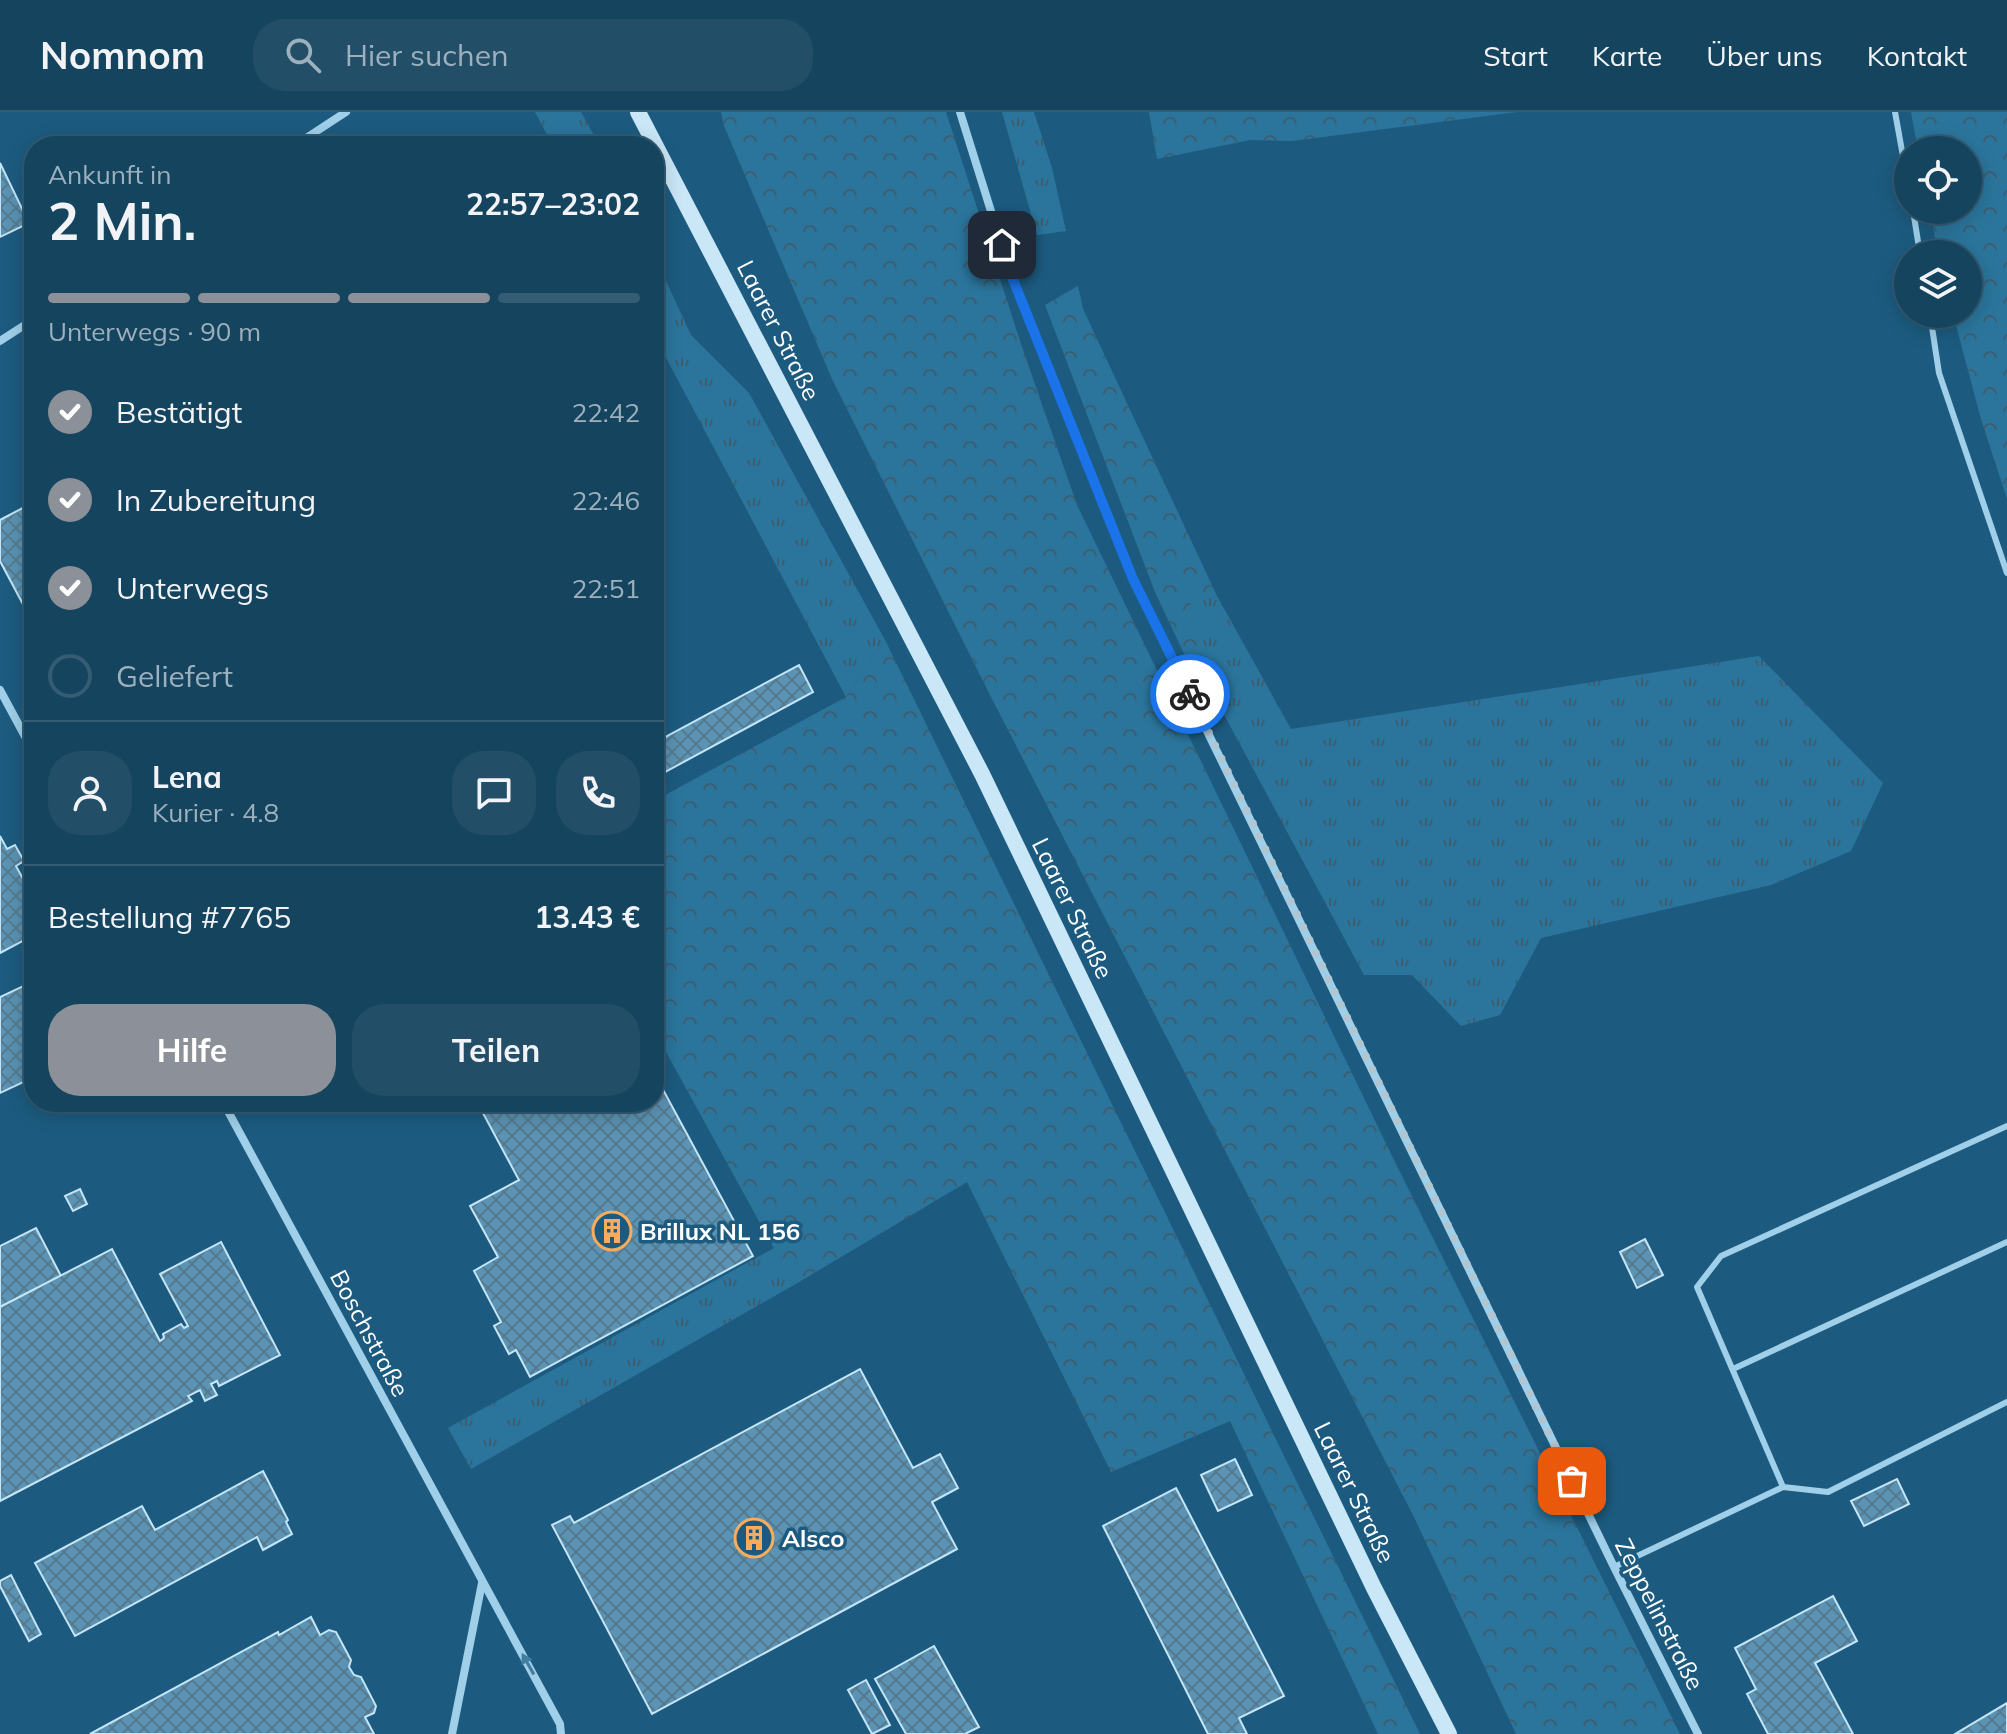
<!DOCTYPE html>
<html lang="de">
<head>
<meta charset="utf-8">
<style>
  body { margin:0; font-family:Mulish,sans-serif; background:#224e68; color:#f1f3f6; height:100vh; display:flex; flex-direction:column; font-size:30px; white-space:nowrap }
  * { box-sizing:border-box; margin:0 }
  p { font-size:26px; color:#9db0bd }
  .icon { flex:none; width:44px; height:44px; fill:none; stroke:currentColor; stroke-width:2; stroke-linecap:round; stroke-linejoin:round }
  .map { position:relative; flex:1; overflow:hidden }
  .drawer { position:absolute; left:24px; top:24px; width:640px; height:976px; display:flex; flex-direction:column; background:#15445f; border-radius:32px; box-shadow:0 4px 20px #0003,0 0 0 2px #345c74 }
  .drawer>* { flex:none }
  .fabs { position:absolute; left:1894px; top:24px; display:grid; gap:16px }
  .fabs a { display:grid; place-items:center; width:88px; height:88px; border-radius:50%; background:#15445f; box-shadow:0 4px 20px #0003,0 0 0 2px #345c74; font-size:40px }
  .pin { position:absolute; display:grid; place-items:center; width:68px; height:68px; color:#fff; margin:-34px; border-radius:16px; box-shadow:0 4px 12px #0006 }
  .courier { position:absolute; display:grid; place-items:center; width:80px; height:80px; margin:-40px; border:6px solid #1a73e8; border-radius:50%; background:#fff; color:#222; box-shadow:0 2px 10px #0007 }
  .headline em { font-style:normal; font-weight:700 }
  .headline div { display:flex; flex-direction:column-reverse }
  .headline { display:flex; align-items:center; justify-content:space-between; height:136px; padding:0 24px }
  h1 { font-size:52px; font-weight:700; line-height:60px }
  .bar { display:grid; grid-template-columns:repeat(4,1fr); gap:12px 8px; align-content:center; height:96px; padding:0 24px }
  .bar i { height:10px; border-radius:6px; background:#345c74 }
  .bar .on { background:#8c9099 }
  .bar p { grid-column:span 4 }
  .line { display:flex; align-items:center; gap:20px; padding:0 24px; border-top:2px solid #345c74 }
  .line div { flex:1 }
  .round { display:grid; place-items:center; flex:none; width:84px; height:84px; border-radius:32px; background:#224e68 }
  ol { padding:0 24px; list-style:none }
  li { display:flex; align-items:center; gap:24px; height:88px }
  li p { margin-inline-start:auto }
  li .icon { padding:8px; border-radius:50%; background:#8c9099; color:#fff; stroke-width:4 }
  li:last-child { color:#9db0bd }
  li i { width:44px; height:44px; border:4px solid #345c74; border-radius:50% }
  .primary-button { display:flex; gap:16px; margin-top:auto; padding:16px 24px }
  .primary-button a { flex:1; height:92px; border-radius:32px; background:#8c9099; color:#fff; font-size:32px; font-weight:700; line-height:92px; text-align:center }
  .primary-button a+a { background:#224e68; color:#f1f3f6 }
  header { display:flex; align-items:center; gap:48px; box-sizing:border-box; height:112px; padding:0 40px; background:#15445f; border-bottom:2px solid #345c74 }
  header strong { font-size:38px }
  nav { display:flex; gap:44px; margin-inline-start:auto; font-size:28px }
  .search { width:560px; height:72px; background:#224e68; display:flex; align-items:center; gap:20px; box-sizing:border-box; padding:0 28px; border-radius:32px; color:#9db0bd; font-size:30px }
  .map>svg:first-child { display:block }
  .grass { fill:url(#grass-tufts) }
  .forest { fill:url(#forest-crowns) }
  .building { fill:url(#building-cross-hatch); stroke:#c3e5f7; stroke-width:2 }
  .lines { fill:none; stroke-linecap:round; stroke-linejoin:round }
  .service { stroke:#9fcfe9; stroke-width:6 }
  .minor { stroke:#9fcfe9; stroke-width:8 }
  .secondary { stroke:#cae7f7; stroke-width:16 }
  .oneway { fill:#437e9f }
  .done { stroke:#b0c6d2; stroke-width:8; stroke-dasharray:0 14.4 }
  .route { stroke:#1a73e8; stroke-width:10 }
  .labels { text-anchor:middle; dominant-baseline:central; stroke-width:7; stroke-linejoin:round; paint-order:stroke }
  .street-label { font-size:24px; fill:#fff; stroke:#1c5b7f }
  .poi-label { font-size:24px; font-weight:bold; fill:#fff; stroke:#1c5b7f; text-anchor:start }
</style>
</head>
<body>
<header>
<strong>Nomnom</strong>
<div class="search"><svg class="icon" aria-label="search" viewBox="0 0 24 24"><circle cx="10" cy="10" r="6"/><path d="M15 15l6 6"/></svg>Hier suchen</div>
<nav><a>Start</a><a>Karte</a><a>Über uns</a><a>Kontakt</a></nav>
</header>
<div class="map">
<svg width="2007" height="1622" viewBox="0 0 2007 1622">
  <defs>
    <pattern id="grass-tufts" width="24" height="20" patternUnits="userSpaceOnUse" patternTransform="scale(2)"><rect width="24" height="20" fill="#2b759c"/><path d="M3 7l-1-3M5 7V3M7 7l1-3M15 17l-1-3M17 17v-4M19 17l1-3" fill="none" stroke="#3d5e70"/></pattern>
    <pattern id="forest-crowns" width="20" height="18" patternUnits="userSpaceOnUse" patternTransform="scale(2)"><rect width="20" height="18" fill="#2b759c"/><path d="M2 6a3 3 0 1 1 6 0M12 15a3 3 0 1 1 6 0" fill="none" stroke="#3d5e70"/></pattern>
    <pattern id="building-cross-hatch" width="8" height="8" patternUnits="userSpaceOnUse" patternTransform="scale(2)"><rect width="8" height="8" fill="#5a93b3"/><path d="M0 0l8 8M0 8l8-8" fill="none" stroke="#557a8f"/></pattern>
  </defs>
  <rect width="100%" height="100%" fill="#1c5b7f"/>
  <!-- grass -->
  <g class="grass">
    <path d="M535 0H581L600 34H553Z"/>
    <path d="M1002 0H1034L1052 56 1066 119 1037 123Z"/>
    <path d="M654 143 691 223 749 281 885 528 846 585 654 223Z"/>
    <path d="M1217 484 1291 617 1759 544 1883 671 1851 739 1771 773 1541 826 1500 903 1461 914 1412 863H1364L1213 582 1189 490Z"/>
    <path d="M774 1136 794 1173 471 1357 448 1316Z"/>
  </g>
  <!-- forest -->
  <g class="forest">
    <path d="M721 0H946L1022 235 1077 393 1392 1044 1680 1622H1516L1414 1405 991 585 832 267 724 14Z"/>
    <path d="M1149 0H1517L1292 29 1250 28 1157 47Z"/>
    <path d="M1911 0H2007V387L1981 307 1953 202H1968V142H1938L1930 98H1968V38H1918Z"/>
    <path d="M1078 174 1083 197 1217 484 1190 491 1213 582 1204 584 1155 480 1045 193Z"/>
    <path d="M885 528 1420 1622H1378L1230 1309 1111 1360 967 1070 794 1173 654 918V689L846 585Z"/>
  </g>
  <!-- building -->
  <g class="building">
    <path d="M0 51 29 111 0 125Z"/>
    <path d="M34 390V513L0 449V408Z"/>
    <path d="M799 553 813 580 654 666V631Z"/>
    <path d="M0 724 7 737 15 733 24 749 16 754 34 787V823L0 841Z"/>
    <path d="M34 869V965L0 981V885Z"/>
    <path d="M654 961 753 1144 530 1265 516 1238 509 1242 494 1214 501 1210 474 1159 498 1145 470 1094 519 1068 477 990H654Z"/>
    <path d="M80 1077 87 1092 73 1099 65 1084Z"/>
    <path d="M36 1116 61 1164 0 1195V1134Z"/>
    <path d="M1645 1127 1663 1163 1637 1176 1620 1140Z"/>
    <path d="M221 1130 280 1243 219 1274 217 1269 211 1272 217 1283 205 1289 200 1278 188 1284 192 1289 0 1389V1195L112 1137 160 1229 164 1226 163 1222 181 1212 184 1216 188 1214 160 1162Z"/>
    <path d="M860 1257 913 1356 940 1342 958 1376 932 1390 957 1437 652 1602 552 1413 570 1404 574 1411Z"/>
    <path d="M1235 1347 1252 1383 1218 1399 1201 1363Z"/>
    <path d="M263 1359 288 1408 286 1410 292 1422 263 1438 257 1425 75 1524 35 1451 142 1394 155 1418Z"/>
    <path d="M1897 1367 1909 1392 1864 1414 1851 1389Z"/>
    <path d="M1176 1376 1284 1584 1239 1606 1247 1622H1208L1103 1414Z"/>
    <path d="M11 1463 41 1522 29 1529 0 1474V1469Z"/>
    <path d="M1833 1484 1857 1529 1815 1551 1853 1622H1768L1747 1582 1756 1577 1735 1536Z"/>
    <path d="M311 1505 320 1523 329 1518 336 1520 351 1548 349 1555 354 1563 361 1565 376 1594 374 1601 365 1605 374 1622H90L278 1520 279 1523Z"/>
    <path d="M934 1534 979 1615 965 1622H906L875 1567Z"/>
    <path d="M866 1568 890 1613 872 1622 848 1578Z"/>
    <path d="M2007 1591V1622H1955Z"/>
  </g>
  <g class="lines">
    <!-- service -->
    <g class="service">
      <path d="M1895 0 1908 72"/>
      <path d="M1913 98 1920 142"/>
      <path d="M1930 202 1939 261 2007 461"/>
      <path d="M1733 1257 2007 1130"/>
      <path d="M1783 1375 1697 1175 1721 1144 2007 1014"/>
      <path d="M1614 1455 1783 1375 1828 1380 2007 1290"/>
    </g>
    <!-- minor -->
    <g class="minor">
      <path d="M960 0 1010 160 1133 467 1614 1455 1698 1622"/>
      <path d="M294 34 346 0"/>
      <path d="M0 229 34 207"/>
      <path d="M0 578 34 641"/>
      <path d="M223 990 560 1612 561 1622"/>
      <path d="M452 1622 482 1471"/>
    </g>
    <!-- secondary -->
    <path class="secondary" d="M638 0 982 662 1374 1476 1449 1622"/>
  </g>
  <!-- one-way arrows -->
  <defs><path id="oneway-solid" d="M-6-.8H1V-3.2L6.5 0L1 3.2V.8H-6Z" transform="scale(2)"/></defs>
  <use class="oneway" href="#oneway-solid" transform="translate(528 1552) rotate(-119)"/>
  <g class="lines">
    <!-- done -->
    <path class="done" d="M1190 582 1572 1369"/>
    <!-- route -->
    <path class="route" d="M1002 133 1010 160 1133 467 1190 582"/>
  </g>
  <!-- icons -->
  <defs>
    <symbol id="building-ring" viewBox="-11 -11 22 22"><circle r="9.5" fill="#1c5b7f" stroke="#faac5c" stroke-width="1.5"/><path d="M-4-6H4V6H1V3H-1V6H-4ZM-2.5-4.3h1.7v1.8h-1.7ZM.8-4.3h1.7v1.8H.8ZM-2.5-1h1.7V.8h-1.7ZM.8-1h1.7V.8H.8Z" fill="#faac5c"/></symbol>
  </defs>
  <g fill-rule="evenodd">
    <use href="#building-ring" x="590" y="1097" width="44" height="44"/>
    <use href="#building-ring" x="732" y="1404" width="44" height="44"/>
  </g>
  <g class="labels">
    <!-- street labels -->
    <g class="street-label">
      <text transform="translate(779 218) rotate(63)">Laarer Straße</text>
      <text transform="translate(1073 796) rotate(64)">Laarer Straße</text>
      <text transform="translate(370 1221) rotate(62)">Boschstraße</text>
      <text transform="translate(1355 1380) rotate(64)">Laarer Straße</text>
      <text transform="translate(1660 1502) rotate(63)">Zeppelinstraße</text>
    </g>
    <!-- poi labels -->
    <g class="poi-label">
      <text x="640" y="1119">Brillux NL 156</text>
      <text x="782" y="1426">Alsco</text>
    </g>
  </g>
</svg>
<div class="fabs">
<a><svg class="icon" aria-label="locate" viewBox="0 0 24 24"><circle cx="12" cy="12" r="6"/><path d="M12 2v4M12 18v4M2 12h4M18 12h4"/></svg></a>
<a><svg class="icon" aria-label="layers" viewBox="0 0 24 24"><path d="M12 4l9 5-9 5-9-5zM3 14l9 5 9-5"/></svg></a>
</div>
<div class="pin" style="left:1572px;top:1369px;background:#ea580c"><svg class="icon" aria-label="bag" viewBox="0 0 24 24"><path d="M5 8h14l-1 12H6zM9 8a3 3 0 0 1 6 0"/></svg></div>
<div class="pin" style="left:1002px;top:133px;background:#1f2937"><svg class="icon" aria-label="home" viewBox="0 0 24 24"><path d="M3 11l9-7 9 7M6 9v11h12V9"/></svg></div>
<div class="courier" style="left:1190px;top:582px"><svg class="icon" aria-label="bike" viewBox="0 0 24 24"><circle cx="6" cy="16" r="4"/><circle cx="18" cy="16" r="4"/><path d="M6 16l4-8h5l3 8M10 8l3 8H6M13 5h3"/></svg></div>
<section class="drawer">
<div class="headline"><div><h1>2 Min.</h1><p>Ankunft in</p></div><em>22:57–23:02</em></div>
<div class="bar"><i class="on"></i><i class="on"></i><i class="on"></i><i></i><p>Unterwegs · 90 m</p></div>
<ol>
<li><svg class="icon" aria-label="check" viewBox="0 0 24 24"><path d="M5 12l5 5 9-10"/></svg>Bestätigt<p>22:42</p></li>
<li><svg class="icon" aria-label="check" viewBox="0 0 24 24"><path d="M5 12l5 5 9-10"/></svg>In Zubereitung<p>22:46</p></li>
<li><svg class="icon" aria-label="check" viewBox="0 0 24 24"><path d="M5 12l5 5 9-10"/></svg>Unterwegs<p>22:51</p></li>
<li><i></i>Geliefert</li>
</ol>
<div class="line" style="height:144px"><a class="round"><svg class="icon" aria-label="person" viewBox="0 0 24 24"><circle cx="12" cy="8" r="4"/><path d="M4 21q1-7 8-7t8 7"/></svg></a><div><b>Lena</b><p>Kurier · 4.8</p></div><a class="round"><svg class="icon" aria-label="chat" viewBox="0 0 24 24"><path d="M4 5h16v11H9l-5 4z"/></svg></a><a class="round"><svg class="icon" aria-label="phone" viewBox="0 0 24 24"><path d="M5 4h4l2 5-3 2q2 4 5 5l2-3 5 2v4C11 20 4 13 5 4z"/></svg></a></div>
<div class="line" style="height:104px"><div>Bestellung #7765</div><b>13.43 €</b></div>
<div class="primary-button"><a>Hilfe</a><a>Teilen</a></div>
</section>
</div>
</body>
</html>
